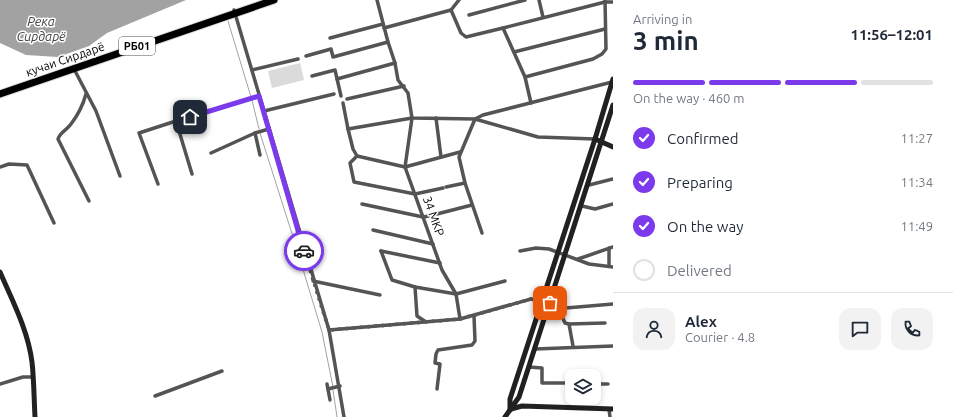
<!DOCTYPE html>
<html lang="en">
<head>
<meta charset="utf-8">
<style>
  body { margin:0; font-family:Ubuntu,sans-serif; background:#f2f2f3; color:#1f2937; height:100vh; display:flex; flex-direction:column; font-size:15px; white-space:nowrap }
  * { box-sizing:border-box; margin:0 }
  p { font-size:13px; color:#747a83 }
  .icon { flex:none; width:22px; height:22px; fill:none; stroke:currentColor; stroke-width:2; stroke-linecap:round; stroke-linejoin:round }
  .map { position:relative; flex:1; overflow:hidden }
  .drawer { display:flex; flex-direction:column; background:#fff; width:340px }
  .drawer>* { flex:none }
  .fabs { position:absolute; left:565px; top:369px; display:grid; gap:8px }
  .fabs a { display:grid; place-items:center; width:36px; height:36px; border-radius:8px; background:#fff; box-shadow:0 2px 6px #0003; font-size:20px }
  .pin { position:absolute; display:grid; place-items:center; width:34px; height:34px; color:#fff; margin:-17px; border-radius:8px; box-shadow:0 2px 6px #0006 }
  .courier { position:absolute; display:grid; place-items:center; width:40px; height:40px; margin:-20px; border:3px solid #7c3aed; border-radius:50%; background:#fff; color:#222; box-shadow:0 1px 5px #0007 }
  .overview em { font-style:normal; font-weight:700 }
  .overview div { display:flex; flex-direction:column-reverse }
  .overview { display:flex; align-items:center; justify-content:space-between; height:68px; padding:0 20px }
  h1 { font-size:26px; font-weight:700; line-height:30px }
  .bar { display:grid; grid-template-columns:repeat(4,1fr); gap:6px 4px; align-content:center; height:48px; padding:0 20px }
  .bar i { height:5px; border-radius:3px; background:#e0e1e3 }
  .bar .on { background:#7c3aed }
  .bar p { grid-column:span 4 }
  .line { display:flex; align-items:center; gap:10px; padding:0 20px; border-top:1px solid #e0e1e3 }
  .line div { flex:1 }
  .round { display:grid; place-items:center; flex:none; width:42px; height:42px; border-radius:12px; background:#f2f2f3 }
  ol { padding:0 20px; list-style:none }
  li { display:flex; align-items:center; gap:12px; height:44px }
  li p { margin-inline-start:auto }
  li .icon { padding:4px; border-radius:50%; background:#7c3aed; color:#fff; stroke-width:4 }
  li:last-child { color:#747a83 }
  li i { width:22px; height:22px; border:2px solid #e0e1e3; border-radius:50% }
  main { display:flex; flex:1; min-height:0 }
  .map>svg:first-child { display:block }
  .green { fill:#dbdbdb }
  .water { fill:#a2a2a2 }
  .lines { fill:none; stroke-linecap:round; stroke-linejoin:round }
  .stream { stroke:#a2a2a2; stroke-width:1 }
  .highway-casing { stroke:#dbdbdb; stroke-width:9 }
  .street { stroke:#545454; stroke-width:3.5 }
  .secondary { stroke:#212121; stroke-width:5 }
  .highway { stroke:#000; stroke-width:7 }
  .done { stroke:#595959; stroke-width:4; stroke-dasharray:0 7.2 }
  .route { stroke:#7c3aed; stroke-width:5 }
  .labels { text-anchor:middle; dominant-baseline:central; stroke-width:3; stroke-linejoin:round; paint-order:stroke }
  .shield { fill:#fff; stroke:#4c4c4c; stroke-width:1 }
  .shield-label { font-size:11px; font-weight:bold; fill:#000 }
  .street-label { font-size:12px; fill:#000; stroke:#fff }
  .water-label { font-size:13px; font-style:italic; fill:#434343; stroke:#fff }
</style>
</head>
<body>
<main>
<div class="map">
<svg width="613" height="417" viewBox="0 0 613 417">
  <rect width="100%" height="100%" fill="#fff"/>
  <!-- green -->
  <path class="green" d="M300 63 304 80 272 88 268 71Z"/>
  <!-- water -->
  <path class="water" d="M0 0H186L107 33 89 46 58 57 26 55 0 43Z"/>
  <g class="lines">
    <!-- stream -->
    <g class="stream">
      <path d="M228 21 251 97"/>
      <path d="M252 100 259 129"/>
      <path d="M260 133 294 240"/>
      <path d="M295 243 322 332 333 387"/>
      <path d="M333 390 337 417"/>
    </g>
    <defs>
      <path id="highway" d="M0 94 274 0"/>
    </defs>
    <!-- highway casing -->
    <use href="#highway" class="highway-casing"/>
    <!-- street -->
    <g class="street">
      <path d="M377 0 388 42 395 63 398 80 408 93 412 118 475 119 538 137 595 139"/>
      <path d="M539 0 543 17"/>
      <path d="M234 10 329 330 344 417"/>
      <path d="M451 10 459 0"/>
      <path d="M469 15 525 0"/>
      <path d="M384 28 451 10 461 33 466 37 503 28 525 77 531 103"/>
      <path d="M503 28 605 2H613"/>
      <path d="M330 38 383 24"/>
      <path d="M514 52 605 29"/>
      <path d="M306 56 331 49 333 57 388 42"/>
      <path d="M74 69 96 111 120 176"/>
      <path d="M252 70 298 59"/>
      <path d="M312 76 335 70 341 96"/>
      <path d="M525 77 593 59 602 54 606 49 605 0"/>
      <path d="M337 79 395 63"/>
      <path d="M86 94C83 105 78 115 71 124 67 130 60 132 58 139L89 201"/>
      <path d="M347 99 404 86"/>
      <path d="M343 103 348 129 412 118 405 167 442 270 456 294 460 319"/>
      <path d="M264 111 334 94"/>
      <path d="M436 118 441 157"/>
      <path d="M348 129 353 149 357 156 350 163 354 182 415 194 443 188"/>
      <path d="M255 133 260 155"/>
      <path d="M211 153 255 133 269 129"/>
      <path d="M357 156 405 167 460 152"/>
      <path d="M0 167 9 164 27 165 54 223"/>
      <path d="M192 174 176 121 259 96"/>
      <path d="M158 184 139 133 176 121"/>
      <path d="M589 185 613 179"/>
      <path d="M446 187 465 183"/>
      <path d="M362 204 423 217 429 216"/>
      <path d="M582 206 595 209 613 204"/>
      <path d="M433 215 472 205"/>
      <path d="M373 230 433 244"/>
      <path d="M482 233 465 183 459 157 475 119 483 115 612 82"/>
      <path d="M291 243 301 240"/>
      <path d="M609 248V266"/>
      <path d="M381 251 392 280 415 287 417 316 426 322"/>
      <path d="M381 251 440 263"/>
      <path d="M520 251 536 248 549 249 589 264 613 267"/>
      <path d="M578 259 613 247"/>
      <path d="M313 281 380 295"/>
      <path d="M415 287 456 294 505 281"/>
      <path d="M566 308 613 304"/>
      <path d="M556 312 561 314 565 323 569 324 605 323"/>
      <path d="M569 324 573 346"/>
      <path d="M329 330 460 319 531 299 550 303"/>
      <path d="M535 349 613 346"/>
      <path d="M529 367 542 368V383H572"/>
      <path d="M0 384 23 377H33"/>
      <path d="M327 384 330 400"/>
      <path d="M594 384H608"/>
      <path d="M328 389 340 386"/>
      <path d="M437 389 440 364 435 363 436 354 438 350 472 345 475 341 474 316"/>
      <path d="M155 396 222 371"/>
      <path d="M609 409 610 417"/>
    </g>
    <!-- secondary -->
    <g class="secondary">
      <path d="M595 139 613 147"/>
      <path d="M0 272C12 300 28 330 32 362 34 380 34 399 35 417"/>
      <path d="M511 409 522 406 613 409"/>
      <path d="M510 410V399L595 139 613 79"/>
      <path d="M505 417 519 397 613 105"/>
    </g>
    <!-- highway -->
    <use href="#highway" class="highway"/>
  </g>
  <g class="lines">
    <!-- done -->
    <path class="done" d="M304 251 329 330 460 319 531 299 550 303"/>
    <!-- route -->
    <path class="route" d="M190 117 259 96 304 251"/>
  </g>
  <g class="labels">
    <!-- shield labels -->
    <rect class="shield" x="119" y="37" width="36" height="18" rx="3"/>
    <g class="shield-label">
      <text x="137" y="46">РБ01</text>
    </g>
    <!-- street labels -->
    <g class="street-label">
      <text transform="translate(65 59) rotate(-19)">кучаи Сирдарё</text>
      <text transform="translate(434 216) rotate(70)">34 МКР</text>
    </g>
    <!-- water labels -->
    <g class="water-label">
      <text x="41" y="21">Река<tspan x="41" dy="15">Сирдарё</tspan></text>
    </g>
  </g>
</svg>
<div class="fabs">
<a><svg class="icon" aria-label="layers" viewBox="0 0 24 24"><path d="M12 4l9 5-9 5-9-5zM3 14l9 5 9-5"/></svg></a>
</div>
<div class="pin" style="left:550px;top:303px;background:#ea580c"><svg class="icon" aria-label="bag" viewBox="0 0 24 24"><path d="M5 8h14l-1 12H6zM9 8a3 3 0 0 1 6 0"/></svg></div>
<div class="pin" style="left:190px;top:117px;background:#1f2937"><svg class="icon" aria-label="home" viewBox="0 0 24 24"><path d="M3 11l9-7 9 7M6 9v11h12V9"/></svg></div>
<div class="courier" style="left:304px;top:251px"><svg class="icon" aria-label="car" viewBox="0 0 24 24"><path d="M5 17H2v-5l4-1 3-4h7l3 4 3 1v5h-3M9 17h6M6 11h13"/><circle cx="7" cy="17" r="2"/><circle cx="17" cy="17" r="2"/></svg></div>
</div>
<section class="drawer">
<div class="overview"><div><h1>3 min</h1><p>Arriving in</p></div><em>11:56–12:01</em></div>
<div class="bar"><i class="on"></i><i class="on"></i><i class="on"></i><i></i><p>On the way · 460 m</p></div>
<ol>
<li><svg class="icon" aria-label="check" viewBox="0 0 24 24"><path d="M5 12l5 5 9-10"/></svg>Confirmed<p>11:27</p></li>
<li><svg class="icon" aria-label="check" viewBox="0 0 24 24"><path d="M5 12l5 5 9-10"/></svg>Preparing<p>11:34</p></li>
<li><svg class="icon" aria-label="check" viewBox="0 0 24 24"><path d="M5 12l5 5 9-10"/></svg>On the way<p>11:49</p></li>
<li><i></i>Delivered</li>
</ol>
<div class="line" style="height:72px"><a class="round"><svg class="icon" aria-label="person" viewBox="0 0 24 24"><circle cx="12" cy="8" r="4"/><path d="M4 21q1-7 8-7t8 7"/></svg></a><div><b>Alex</b><p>Courier · 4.8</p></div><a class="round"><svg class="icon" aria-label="chat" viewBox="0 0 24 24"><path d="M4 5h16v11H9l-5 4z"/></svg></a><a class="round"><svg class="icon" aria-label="phone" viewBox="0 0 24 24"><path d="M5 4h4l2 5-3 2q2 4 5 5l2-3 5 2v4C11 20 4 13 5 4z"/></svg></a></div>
</section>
</main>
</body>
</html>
